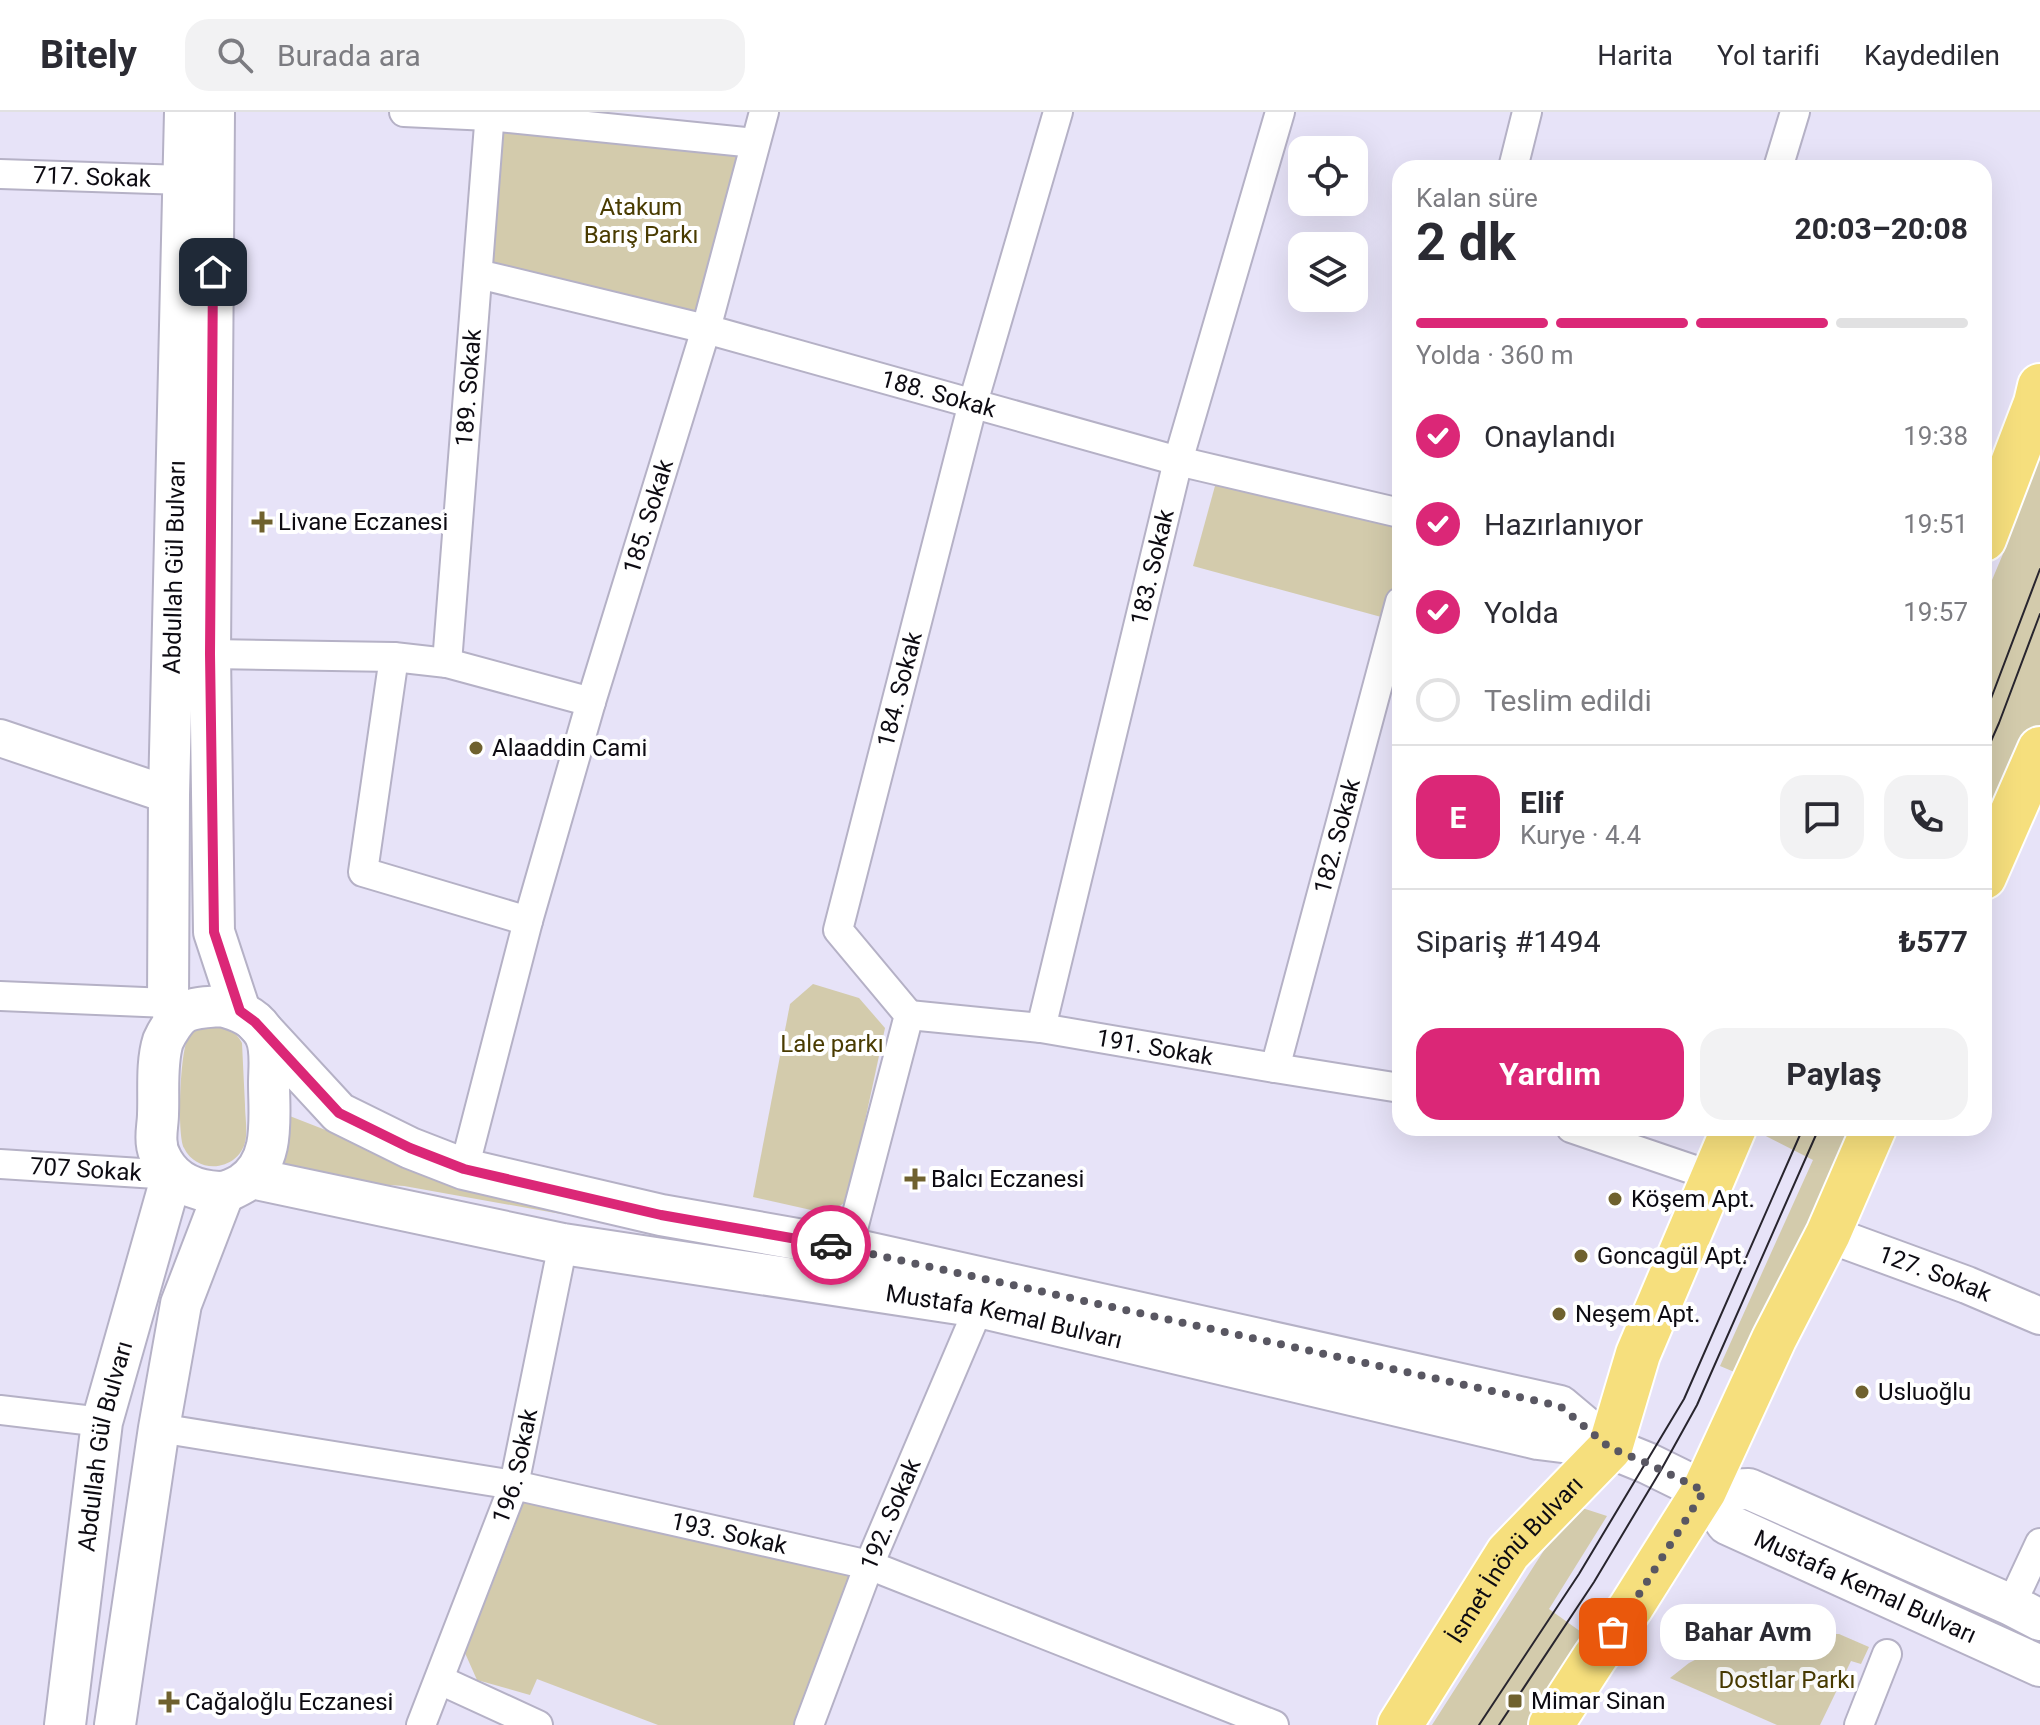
<!DOCTYPE html>
<html lang="tr">
<head>
<meta charset="utf-8">
<style>
  body { margin:0; font-family:Roboto,sans-serif; background:#f2f2f3; color:#2b2b33; height:100vh; display:flex; flex-direction:column; font-size:30px; white-space:nowrap }
  * { box-sizing:border-box; margin:0 }
  p { font-size:26px; color:#7c7c81 }
  .icon { flex:none; width:44px; height:44px; fill:none; stroke:currentColor; stroke-width:2; stroke-linecap:round; stroke-linejoin:round }
  .map { position:relative; flex:1; overflow:hidden }
  .panel { position:absolute; left:1392px; top:48px; width:600px; height:976px; display:flex; flex-direction:column; background:#fff; border-radius:24px; box-shadow:0 8px 32px #0002 }
  .panel>* { flex:none }
  .tools { position:absolute; left:1288px; top:24px; display:grid; gap:16px }
  .tools a { display:grid; place-items:center; width:80px; height:80px; border-radius:16px; background:#fff; box-shadow:0 8px 32px #0002; font-size:40px }
  .pin { position:absolute; display:grid; place-items:center; width:68px; height:68px; color:#fff; margin:-34px; border-radius:16px; box-shadow:0 4px 12px #0006 }
  .courier { position:absolute; display:grid; place-items:center; width:80px; height:80px; margin:-40px; border:6px solid #db2777; border-radius:50%; background:#fff; color:#222; box-shadow:0 2px 10px #0007 }
  .bubble { position:absolute; height:56px; border-radius:24px; background:#fff; box-shadow:0 8px 32px #0002; font-size:26px; font-weight:700; line-height:56px; text-align:center }
  .head em { font-style:normal; font-weight:700 }
  .head div { display:flex; flex-direction:column-reverse }
  .head { display:flex; align-items:center; justify-content:space-between; height:136px; padding:0 24px }
  h1 { font-size:52px; font-weight:700; line-height:60px }
  .bar { display:grid; grid-template-columns:repeat(4,1fr); gap:12px 8px; align-content:center; height:96px; padding:0 24px }
  .bar i { height:10px; border-radius:6px; background:#e1e1e2 }
  .bar .selected { background:#db2777 }
  .bar p { grid-column:span 4 }
  .line { display:flex; align-items:center; gap:20px; padding:0 24px; border-top:2px solid #e1e1e2 }
  .line div { flex:1 }
  .round { display:grid; place-items:center; flex:none; width:84px; height:84px; border-radius:24px; background:#f2f2f3 }
  ol { padding:0 24px; list-style:none }
  li { display:flex; align-items:center; gap:24px; height:88px }
  li p { margin-inline-start:auto }
  li .icon { padding:8px; border-radius:50%; background:#db2777; color:#fff; stroke-width:4 }
  li:last-child { color:#7c7c81 }
  li i { width:44px; height:44px; border:4px solid #e1e1e2; border-radius:50% }
  .action { display:flex; gap:16px; margin-top:auto; padding:16px 24px }
  .action a { flex:1; height:92px; border-radius:24px; background:#db2777; color:#fff; font-size:32px; font-weight:700; line-height:92px; text-align:center }
  .action a+a { background:#f2f2f3; color:#2b2b33 }
  header { display:flex; align-items:center; gap:48px; box-sizing:border-box; height:112px; padding:0 40px; background:#fff; border-bottom:2px solid #e1e1e2 }
  header strong { font-size:38px }
  nav { display:flex; gap:44px; margin-inline-start:auto; font-size:28px }
  .search { width:560px; height:72px; background:#f2f2f3; display:flex; align-items:center; gap:20px; box-sizing:border-box; padding:0 28px; border-radius:24px; color:#7c7c81; font-size:30px }
  .map>svg:first-child { display:block }
  .green { fill:#d3cbac }
  .lines { fill:none; stroke-linecap:round; stroke-linejoin:round }
  .minor-casing { stroke:#b5b1c6; stroke-width:32 }
  .tertiary-casing { stroke:#b5b1c6; stroke-width:40 }
  .secondary-casing { stroke:#b5b1c6; stroke-width:44 }
  .primary-casing { stroke:#fff; stroke-width:48 }
  .minor { stroke:#fff; stroke-width:28 }
  .tertiary { stroke:#fff; stroke-width:36 }
  .secondary { stroke:#fff; stroke-width:40 }
  .primary { stroke:#f6df7d; stroke-width:44 }
  .tram { stroke:#28252e; stroke-width:2 }
  .done { stroke:#595762; stroke-width:8; stroke-dasharray:0 14.4 }
  .route { stroke:#db2777; stroke-width:10 }
  .poi-dot { fill:#6f612e; stroke:#fff; stroke-width:3 }
  .labels { text-anchor:middle; dominant-baseline:central; stroke-width:8; stroke-linejoin:round; paint-order:stroke }
  .street-label { font-size:24px; fill:#0d0b12; stroke:#fff }
  .park-label { font-size:24px; fill:#493b01; stroke:#fff }
  .poi-label { font-size:24px; fill:#0d0b12; stroke:#fff; text-anchor:start }
</style>
</head>
<body>
<header>
<strong>Bitely</strong>
<div class="search"><svg class="icon" aria-label="search" viewBox="0 0 24 24"><circle cx="10" cy="10" r="6"/><path d="M15 15l6 6"/></svg>Burada ara</div>
<nav><a>Harita</a><a>Yol tarifi</a><a>Kaydedilen</a></nav>
</header>
<div class="map">
<svg width="2040" height="1613" viewBox="0 0 2040 1613">
  <rect width="100%" height="100%" fill="#e7e3f8"/>
  <!-- green -->
  <g class="green">
    <path d="M489 4 755 31 706 217 478 162Z"/>
    <path d="M2040 328V627L1984 770V487L2008 430Z"/>
    <path d="M1218 363 1400 413V451L1385 506 1193 454Z"/>
    <path d="M813 872 859 886 885 916 848 1088 829 1102 753 1085 790 892Z"/>
    <path d="M213 910C227 915 235 918 242 931 243 952 244 973 245 993 245 1003 247 1014 246 1024 244 1057 199 1066 184 1036 177 1022 180 940 188 926 193 916 203 914 213 910Z"/>
    <path d="M282 1001 428 1058 937 1169 404 1074 270 1065Z"/>
    <path d="M1750 1016H1875L1751 1267 1720 1254 1813 1048Z"/>
    <path d="M521 1390 619 1396 864 1457 804 1613H658L537 1567 530 1583 477 1568 465 1541 515 1414Z"/>
    <path d="M1573 1393 1607 1404 1549 1497 1591 1527 1534 1613H1432Z"/>
    <path d="M1779 1522H1839L1869 1535 1861 1552 1851 1549 1820 1613H1777L1670 1566 1689 1551 1722 1534Z"/>
  </g>
  <g class="lines">
    <defs>
      <g id="minor">
        <path d="M404 0 489 4 755 31"/>
        <path d="M1513 56 1527 0"/>
        <path d="M1778 56 1795 0"/>
        <path id="s1" d="M0 62 184 68"/>
        <path id="s2" d="M478 162 706 217 1178 349 1400 401"/>
        <path d="M210 542 394 545 447 551 591 590"/>
        <path d="M394 545 363 760 528 809 464 1057"/>
        <path id="s3" d="M447 551 490 0"/>
        <path id="s4" d="M528 809 591 590 706 217 764 0"/>
        <path d="M0 884 168 891"/>
        <path id="s5" d="M909 903 1041 916 1275 956 1400 976"/>
        <path id="s6" d="M1041 916 1178 349 1280 0"/>
        <path id="s7" d="M1275 956 1400 490"/>
        <path d="M1571 1016 1712 1064"/>
        <path id="s8" d="M0 1052 172 1063"/>
        <path id="s9" d="M848 1136 909 903 838 818 973 291 1058 0"/>
        <path d="M0 1298 102 1310"/>
        <path id="s10" d="M159 1316 514 1373 869 1453 1274 1613"/>
        <path d="M2011 1493 2040 1431"/>
        <path d="M440 1568 538 1613"/>
        <path id="s11" d="M421 1613 514 1373 563 1132"/>
        <path id="s12" d="M809 1613 869 1453 979 1195"/>
        <path d="M1859 1613 1887 1542"/>
      </g>
      <g id="tertiary">
        <path d="M0 626 169 683"/>
        <path id="s13" d="M1828 1122 1967 1173 2040 1204"/>
      </g>
      <g id="secondary">
        <path d="M214 0 210 542 214 820 240 899"/>
        <path d="M221 894C238 898 257 905 265 923 272 937 269 956 269 971 269 1006 276 1050 242 1072 235 1076 228 1080 219 1080 196 1079 175 1071 163 1050 161 1046 157 1038 157 1033 155 1023 158 1012 158 1002 159 980 156 951 163 929 167 920 176 905 185 900 195 895 209 895 221 894Z"/>
        <path id="s14" d="M183 901 168 891 169 683 185 0"/>
        <path d="M255 910 339 1001 410 1036 464 1057 661 1103 848 1136 1560 1294 1610 1336"/>
        <path id="s15" d="M251 1066 563 1132 979 1195 1538 1327 1610 1336 1647 1351 1704 1379 1727 1412 2040 1554"/>
        <path d="M1704 1379 1749 1377 2011 1493 2040 1508"/>
        <path id="s16" d="M65 1613 102 1310 172 1063"/>
        <path d="M115 1613 159 1316 181 1192 224 1080"/>
      </g>
      <g id="primary">
        <path d="M1984 427 2036 291 2040 274"/>
        <path d="M1984 765 2040 637"/>
        <path id="s17" d="M1400 1613 1508 1441 1610 1336 1638 1242 1734 1016"/>
        <path d="M1551 1613 1595 1545 1631 1495 1704 1379 1774 1227 1828 1122 1874 1016"/>
      </g>
    </defs>
    <!-- minor casing -->
    <use href="#minor" class="minor-casing"/>
    <!-- tertiary casing -->
    <use href="#tertiary" class="tertiary-casing"/>
    <!-- secondary casing -->
    <use href="#secondary" class="secondary-casing"/>
    <!-- primary casing -->
    <use href="#primary" class="primary-casing"/>
    <!-- minor -->
    <use href="#minor" class="minor"/>
    <!-- tertiary -->
    <use href="#tertiary" class="tertiary"/>
    <!-- secondary -->
    <use href="#secondary" class="secondary"/>
    <!-- primary -->
    <use href="#primary" class="primary"/>
    <!-- tram -->
    <g class="tram">
      <path d="M1984 605 2040 457"/>
      <path d="M1984 645 1999 611 2040 502"/>
      <path d="M1479 1613 1579 1462 1684 1287 1803 1016"/>
      <path d="M1499 1613 1594 1470 1661 1358 1697 1293 1819 1016"/>
    </g>
  </g>
  <g class="lines">
    <!-- done -->
    <path class="done" d="M831 1133 1560 1294 1610 1336 1647 1351 1704 1379 1631 1495 1613 1520"/>
    <!-- route -->
    <path class="route" d="M213 160 210 542 214 820 240 899 255 910 339 1001 410 1036 464 1057 661 1103 831 1133"/>
  </g>
  <!-- markers -->
  <g class="poi-dot">
    <path d="M258 398h8v8h8v8h-8v8h-8v-8h-8v-8h8z"/>
    <circle cx="476" cy="636" r="8"/>
    <path d="M911 1055h8v8h8v8h-8v8h-8v-8h-8v-8h8z"/>
    <circle cx="1615" cy="1087" r="8"/>
    <circle cx="1581" cy="1144" r="8"/>
    <circle cx="1559" cy="1202" r="8"/>
    <circle cx="1862" cy="1280" r="8"/>
    <rect x="1507" y="1581" width="16" height="16" rx="4"/>
    <path d="M165 1578h8v8h8v8h-8v8h-8v-8h-8v-8h8z"/>
  </g>
  <g class="labels">
    <!-- street labels -->
    <g class="street-label">
      <text stroke="none"><textPath href="#s1" startOffset="92">717. Sokak</textPath></text>
      <text stroke="none"><textPath href="#s3" startOffset="276">189. Sokak</textPath></text>
      <text stroke="none"><textPath href="#s2" startOffset="476">188. Sokak</textPath></text>
      <text stroke="none"><textPath href="#s4" startOffset="422">185. Sokak</textPath></text>
      <text stroke="none"><textPath href="#s14" startOffset="454">Abdullah Gül Bulvarı</textPath></text>
      <text stroke="none"><textPath href="#s6" startOffset="474">183. Sokak</textPath></text>
      <text stroke="none"><textPath href="#s9" startOffset="600">184. Sokak</textPath></text>
      <text stroke="none"><textPath href="#s7" startOffset="240">182. Sokak</textPath></text>
      <text stroke="none"><textPath href="#s5" startOffset="248">191. Sokak</textPath></text>
      <text stroke="none"><textPath href="#s8" startOffset="86">707 Sokak</textPath></text>
      <text stroke="none"><textPath href="#s13" startOffset="114">127. Sokak</textPath></text>
      <text stroke="none"><textPath href="#s15" startOffset="766">Mustafa Kemal Bulvarı</textPath></text>
      <text stroke="none"><textPath href="#s16" startOffset="282">Abdullah Gül Bulvarı</textPath></text>
      <text stroke="none"><textPath href="#s11" startOffset="276">196. Sokak</textPath></text>
      <text stroke="none"><textPath href="#s12" startOffset="226">192. Sokak</textPath></text>
      <text stroke="none"><textPath href="#s10" startOffset="580">193. Sokak</textPath></text>
      <text stroke="none"><textPath href="#s17" startOffset="202">İsmet İnönü Bulvarı</textPath></text>
      <text stroke="none"><textPath href="#s15" startOffset="1682">Mustafa Kemal Bulvarı</textPath></text>
    </g>
    <!-- park labels -->
    <g class="park-label">
      <text x="641" y="95">Atakum<tspan x="641" dy="28">Barış Parkı</tspan></text>
      <text x="832" y="932">Lale parkı</text>
      <text x="1787" y="1568">Dostlar Parkı</text>
    </g>
    <!-- poi labels -->
    <g class="poi-label">
      <text x="278" y="410">Livane Eczanesi</text>
      <text x="492" y="636">Alaaddin Cami</text>
      <text x="931" y="1067">Balcı Eczanesi</text>
      <text x="1631" y="1087">Köşem Apt.</text>
      <text x="1597" y="1144">Goncagül Apt.</text>
      <text x="1575" y="1202">Neşem Apt.</text>
      <text x="1878" y="1280">Usluoğlu</text>
      <text x="1531" y="1589">Mimar Sinan</text>
      <text x="185" y="1590">Cağaloğlu Eczanesi</text>
    </g>
  </g>
</svg>
<div class="tools">
<a><svg class="icon" aria-label="locate" viewBox="0 0 24 24"><circle cx="12" cy="12" r="6"/><path d="M12 2v4M12 18v4M2 12h4M18 12h4"/></svg></a>
<a><svg class="icon" aria-label="layers" viewBox="0 0 24 24"><path d="M12 4l9 5-9 5-9-5zM3 14l9 5 9-5"/></svg></a>
</div>
<div class="pin" style="left:1613px;top:1520px;background:#ea580c"><svg class="icon" aria-label="bag" viewBox="0 0 24 24"><path d="M5 8h14l-1 12H6zM9 8a3 3 0 0 1 6 0"/></svg></div>
<div class="pin" style="left:213px;top:160px;background:#1f2937"><svg class="icon" aria-label="home" viewBox="0 0 24 24"><path d="M3 11l9-7 9 7M6 9v11h12V9"/></svg></div>
<div class="courier" style="left:831px;top:1133px"><svg class="icon" aria-label="car" viewBox="0 0 24 24"><path d="M5 17H2v-5l4-1 3-4h7l3 4 3 1v5h-3M9 17h6M6 11h13"/><circle cx="7" cy="17" r="2"/><circle cx="17" cy="17" r="2"/></svg></div>
<div class="bubble" style="left:1660px;top:1492px;width:176px">Bahar Avm</div>
<section class="panel">
<div class="head"><div><h1>2 dk</h1><p>Kalan süre</p></div><em>20:03–20:08</em></div>
<div class="bar"><i class="selected"></i><i class="selected"></i><i class="selected"></i><i></i><p>Yolda · 360 m</p></div>
<ol>
<li><svg class="icon" aria-label="check" viewBox="0 0 24 24"><path d="M5 12l5 5 9-10"/></svg>Onaylandı<p>19:38</p></li>
<li><svg class="icon" aria-label="check" viewBox="0 0 24 24"><path d="M5 12l5 5 9-10"/></svg>Hazırlanıyor<p>19:51</p></li>
<li><svg class="icon" aria-label="check" viewBox="0 0 24 24"><path d="M5 12l5 5 9-10"/></svg>Yolda<p>19:57</p></li>
<li><i></i>Teslim edildi</li>
</ol>
<div class="line" style="height:144px"><b class="round" style="background:#db2777;color:#fff">E</b><div><b>Elif</b><p>Kurye · 4.4</p></div><a class="round"><svg class="icon" aria-label="chat" viewBox="0 0 24 24"><path d="M4 5h16v11H9l-5 4z"/></svg></a><a class="round"><svg class="icon" aria-label="phone" viewBox="0 0 24 24"><path d="M5 4h4l2 5-3 2q2 4 5 5l2-3 5 2v4C11 20 4 13 5 4z"/></svg></a></div>
<div class="line" style="height:104px"><div>Sipariş #1494</div><b>₺577</b></div>
<div class="action"><a>Yardım</a><a>Paylaş</a></div>
</section>
</div>
</body>
</html>
